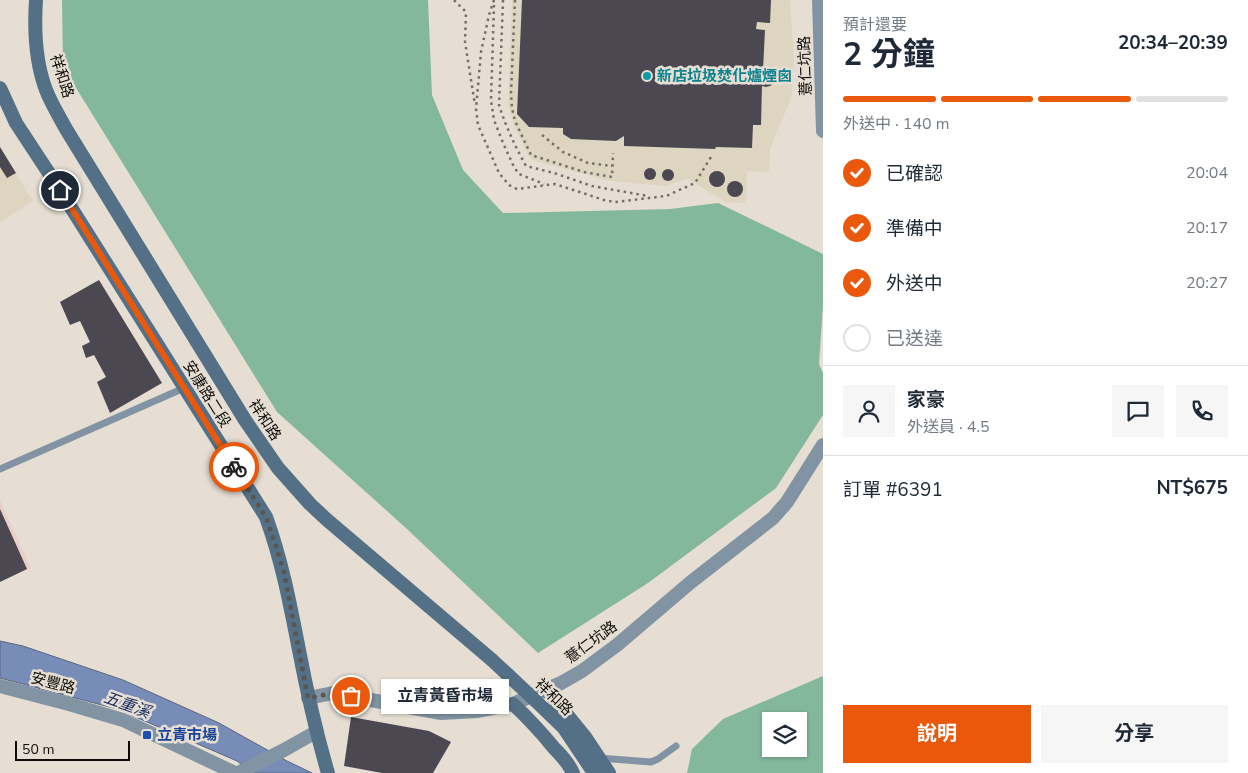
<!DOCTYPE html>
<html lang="zh-TW">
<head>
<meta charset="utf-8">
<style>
  body { margin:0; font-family:"Nunito Sans","Noto Sans TC",sans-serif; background:#f6f6f7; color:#1f2937; height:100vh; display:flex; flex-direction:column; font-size:19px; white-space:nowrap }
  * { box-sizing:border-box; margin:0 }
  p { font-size:16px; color:#747a83 }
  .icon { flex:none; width:28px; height:28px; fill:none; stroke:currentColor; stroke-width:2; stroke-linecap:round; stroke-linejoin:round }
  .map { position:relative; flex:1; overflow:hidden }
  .drawer { display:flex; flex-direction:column; background:#fff; width:425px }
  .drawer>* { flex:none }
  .controls { position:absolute; left:762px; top:712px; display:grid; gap:10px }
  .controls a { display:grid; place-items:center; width:45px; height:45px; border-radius:0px; background:#fff; box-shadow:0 1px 4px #0004; font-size:25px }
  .scale { position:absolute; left:15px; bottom:12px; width:115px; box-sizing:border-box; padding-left:5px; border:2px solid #0e0c08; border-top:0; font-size:14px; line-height:18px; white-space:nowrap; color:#0e0c08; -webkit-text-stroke:4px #e6ded3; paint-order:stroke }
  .pin { position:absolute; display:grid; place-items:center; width:42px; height:42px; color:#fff; margin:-21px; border:2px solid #fff; border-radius:50%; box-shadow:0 1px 5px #0007 }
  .courier { position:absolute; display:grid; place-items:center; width:50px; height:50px; margin:-25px; border:4px solid #ea580c; border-radius:50%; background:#fff; color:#222; box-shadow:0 1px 6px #0007 }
  .bubble { position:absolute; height:35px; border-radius:0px; background:#fff; box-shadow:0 1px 4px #0004; font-size:16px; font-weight:700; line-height:35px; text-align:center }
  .summary em { font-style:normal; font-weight:700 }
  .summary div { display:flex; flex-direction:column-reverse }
  .summary { display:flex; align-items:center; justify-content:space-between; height:85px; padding:0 20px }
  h1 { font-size:32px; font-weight:700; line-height:38px }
  .bar { display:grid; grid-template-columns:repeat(4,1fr); gap:8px 5px; align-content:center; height:60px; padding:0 20px }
  .bar i { height:6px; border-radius:4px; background:#e0e1e3 }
  .bar .on { background:#ea580c }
  .bar p { grid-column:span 4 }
  .line { display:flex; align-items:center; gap:12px; padding:0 20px; border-top:1px solid #e0e1e3 }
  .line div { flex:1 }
  .round { display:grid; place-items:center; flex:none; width:52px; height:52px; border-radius:0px; background:#f6f6f7 }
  ol { padding:0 20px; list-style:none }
  li { display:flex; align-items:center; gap:15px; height:55px }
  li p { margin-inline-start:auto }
  li .icon { padding:5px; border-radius:50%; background:#ea580c; color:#fff; stroke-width:4 }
  li:last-child { color:#747a83 }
  li i { width:28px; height:28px; border:2px solid #e0e1e3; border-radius:50% }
  .primary-button { display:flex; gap:10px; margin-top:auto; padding:10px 20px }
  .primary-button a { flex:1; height:58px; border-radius:0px; background:#ea580c; color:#fff; font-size:20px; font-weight:700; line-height:58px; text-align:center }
  .primary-button a+a { background:#f6f6f7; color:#1f2937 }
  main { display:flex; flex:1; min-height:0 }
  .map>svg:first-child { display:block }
  .industrial { fill:#ded5c0 }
  .medical { fill:#e9cfc9 }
  .forest { fill:#84b89c; fill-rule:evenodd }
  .water { fill:#778cb7; stroke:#586682 }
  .building { fill:#4b4852 }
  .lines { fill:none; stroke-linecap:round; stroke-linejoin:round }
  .path { stroke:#736e67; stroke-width:2.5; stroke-dasharray:2.5 4; stroke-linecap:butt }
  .service { stroke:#8294a3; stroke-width:7 }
  .minor { stroke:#8294a3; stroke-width:14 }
  .secondary { stroke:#547086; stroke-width:14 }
  .secondary-bridge { stroke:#547086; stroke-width:14 }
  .done { stroke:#5a564f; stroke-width:5; stroke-dasharray:0 9 }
  .route { stroke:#ea580c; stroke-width:6 }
  .culture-dot { fill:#0f9aa8; stroke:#e6ded3; stroke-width:2 }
  .transit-dot { fill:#1a4fb4; stroke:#e6ded3; stroke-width:2 }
  .labels { text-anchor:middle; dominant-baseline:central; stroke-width:5; stroke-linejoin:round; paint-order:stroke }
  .street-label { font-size:15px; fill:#0e0c08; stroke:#e6ded3 }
  .culture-label { font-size:15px; font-weight:bold; fill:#0d838f; stroke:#e6ded3; text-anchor:start }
  .transit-label { font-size:15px; font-weight:bold; fill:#164399; stroke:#e6ded3; text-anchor:start }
  .water-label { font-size:16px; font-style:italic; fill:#172d63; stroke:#e6ded3 }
</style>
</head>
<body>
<main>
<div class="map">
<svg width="823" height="773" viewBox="0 0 823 773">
  <rect width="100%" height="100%" fill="#e6ded3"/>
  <!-- industrial -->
  <g class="industrial">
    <path d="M512 0H790L794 58 792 96 770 149 769 172 747 171 746 203 725 202 688 179 665 186 610 181 535 161 529 157 514 126 508 104Z"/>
    <path d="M0 147 33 201 0 222Z"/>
  </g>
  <!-- medical -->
  <path class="medical" d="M0 500 31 568 0 582Z"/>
  <!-- forest -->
  <g class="forest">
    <path d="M62 0H428L432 95 463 170 503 213 670 209 718 203 823 254V305L819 364 823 373V415L776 488 648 583 538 653 407 529 277 412 63 67Z"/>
    <path d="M823 676V773H687L692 749 723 719ZM799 721V749H771V721Z"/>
  </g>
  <!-- water -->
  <path class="water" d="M0 641 23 646 123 680 219 723 287 761 312 773H253L237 761 117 709 0 678Z"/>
  <!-- building -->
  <g class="building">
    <path d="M522 0H771L770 23 757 22 756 29 765 30 763 70 766 69 771 70 774 74 775 78 774 83 770 86 766 87 762 86 761 125H753L752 148 716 147 715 149 624 146V136L616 141 571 139 563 134V128L529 127 517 114Z"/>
    <path d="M0 147 16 173 7 178 0 167Z"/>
    <circle cx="650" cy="174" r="6"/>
    <circle cx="668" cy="175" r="6"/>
    <circle cx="717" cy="179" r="8"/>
    <circle cx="735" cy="189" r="8"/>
    <path d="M99 280 162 383 110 413 97 382 106 377 94 355 86 358 82 346 90 342 80 321 70 325 60 302Z"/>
    <path d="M0 509 27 569 0 582Z"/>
    <path d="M351 717 429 731 451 742 433 773H382L344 766Z"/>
  </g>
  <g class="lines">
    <!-- path -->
    <g class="path">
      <path d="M454 0 466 12 465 42 475 105"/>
      <path d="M494 0 489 15 481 52 476 109 478 125 499 173 509 185 517 189 555 184 604 200 615 202 666 196 695 183 711 157"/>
      <path d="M503 0 499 105C506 127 515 146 526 166L554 173 592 186 648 196"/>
      <path d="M515 0 511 93 512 108 515 121 531 155 584 172 612 177 613 153"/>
      <path d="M494 5 491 100 494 120 503 143 514 167 519 174 544 184"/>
      <path d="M542 135 563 152 588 163 612 166"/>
    </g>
    <!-- service -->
    <g class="service">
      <path d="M0 469 184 388"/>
      <path d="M599 758 651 762 658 759 676 746"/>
    </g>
    <!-- minor -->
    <g class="minor">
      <path d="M819 0 823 131"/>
      <path d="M0 686 69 704 123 720 235 773"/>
      <path d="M308 698 333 693 441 713 478 711 513 704 561 683 582 671 617 645 691 582 773 518 787 502 823 445"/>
      <path d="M238 773 284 750 316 732"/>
    </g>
    <!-- secondary -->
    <g class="secondary">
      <path d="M36 0C34 30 35 61 46 90 51 103 59 116 66 129L245 420 278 468 310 504 326 519 492 660"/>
      <path d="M0 88 16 123 60 190 266 517C282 561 290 604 299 650 307 692 316 732 328 773"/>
      <path d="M546 689 585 737 609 773"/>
      <path d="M513 704C528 718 541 732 554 748 561 755 569 764 573 773"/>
    </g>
    <!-- secondary-bridge -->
    <path class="secondary-bridge" d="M492 660 538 703 564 728 594 773"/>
  </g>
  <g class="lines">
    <!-- done -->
    <path class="done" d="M234 467 266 517 274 540 284 572 308 698 333 693 351 696"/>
    <!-- route -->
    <path class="route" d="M60 190 234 467"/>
  </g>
  <!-- markers -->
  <circle class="culture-dot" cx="647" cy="76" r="5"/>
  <rect class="transit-dot" x="142" y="730" width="10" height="10" rx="2.5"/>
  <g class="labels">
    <!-- street labels -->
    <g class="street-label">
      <text transform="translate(805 66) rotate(-92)">薏仁坑路</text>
      <text transform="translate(62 76) rotate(72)">祥和路</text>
      <text transform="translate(207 394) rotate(58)">安康路二段</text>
      <text transform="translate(265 420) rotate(57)">祥和路</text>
      <text transform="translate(591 642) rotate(-36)">薏仁坑路</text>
      <text transform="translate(53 683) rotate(15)">安豐路</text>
      <text transform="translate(554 697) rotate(44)">祥和路</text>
    </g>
    <!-- culture labels -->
    <g class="culture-label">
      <text x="657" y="76">新店垃圾焚化爐煙囪</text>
    </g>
    <!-- transit labels -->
    <g class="transit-label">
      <text x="157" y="735">立青市場</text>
    </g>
    <!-- water labels -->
    <g class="water-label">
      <text transform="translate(127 705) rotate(20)">五重溪</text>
    </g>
  </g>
</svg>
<div class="controls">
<a><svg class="icon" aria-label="layers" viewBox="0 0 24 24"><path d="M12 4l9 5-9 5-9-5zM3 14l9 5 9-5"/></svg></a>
</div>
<div class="scale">50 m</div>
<div class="pin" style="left:351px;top:696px;background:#ea580c"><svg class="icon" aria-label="bag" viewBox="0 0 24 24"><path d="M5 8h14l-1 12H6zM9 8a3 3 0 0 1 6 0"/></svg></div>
<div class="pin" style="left:60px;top:190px;background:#1f2937"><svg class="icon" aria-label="home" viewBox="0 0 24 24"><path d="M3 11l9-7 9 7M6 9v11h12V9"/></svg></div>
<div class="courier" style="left:234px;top:467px"><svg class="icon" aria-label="bike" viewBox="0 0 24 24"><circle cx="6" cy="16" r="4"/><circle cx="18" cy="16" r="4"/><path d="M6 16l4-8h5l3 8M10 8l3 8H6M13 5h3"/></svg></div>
<div class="bubble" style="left:381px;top:679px;width:128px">立青黃昏市場</div>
</div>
<section class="drawer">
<div class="summary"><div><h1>2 分鐘</h1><p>預計還要</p></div><em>20:34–20:39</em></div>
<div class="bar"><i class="on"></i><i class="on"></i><i class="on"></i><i></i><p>外送中 · 140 m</p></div>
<ol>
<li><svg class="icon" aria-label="check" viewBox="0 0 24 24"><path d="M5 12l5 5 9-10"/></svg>已確認<p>20:04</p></li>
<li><svg class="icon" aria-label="check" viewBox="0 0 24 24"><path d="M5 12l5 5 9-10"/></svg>準備中<p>20:17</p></li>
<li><svg class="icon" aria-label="check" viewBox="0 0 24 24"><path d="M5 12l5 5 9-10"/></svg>外送中<p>20:27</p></li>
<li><i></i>已送達</li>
</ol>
<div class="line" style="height:90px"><a class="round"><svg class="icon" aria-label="person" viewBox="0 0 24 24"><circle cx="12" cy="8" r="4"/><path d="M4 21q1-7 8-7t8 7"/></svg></a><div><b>家豪</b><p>外送員 · 4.5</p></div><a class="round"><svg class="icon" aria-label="chat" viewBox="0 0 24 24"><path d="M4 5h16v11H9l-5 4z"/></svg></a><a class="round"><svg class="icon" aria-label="phone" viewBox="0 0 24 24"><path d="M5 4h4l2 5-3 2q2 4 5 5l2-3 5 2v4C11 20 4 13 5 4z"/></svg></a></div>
<div class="line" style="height:65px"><div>訂單 #6391</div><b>NT$675</b></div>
<div class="primary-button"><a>說明</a><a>分享</a></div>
</section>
</main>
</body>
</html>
